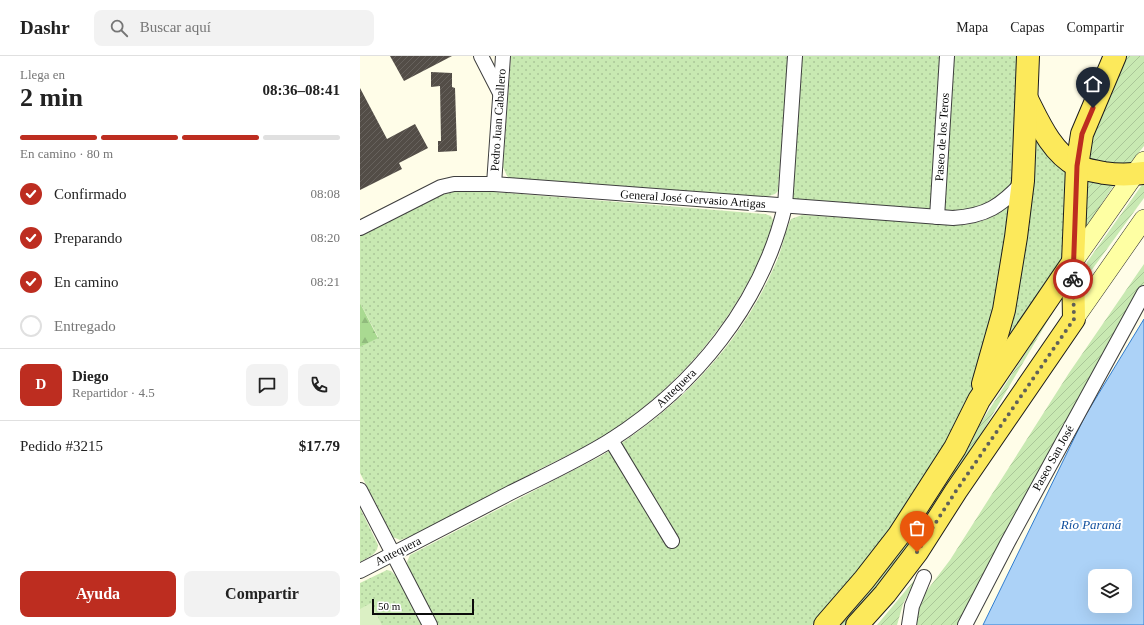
<!DOCTYPE html>
<html lang="es">
<head>
<meta charset="utf-8">
<style>
  body { margin:0; font-family:"Times New Roman",serif; background:#f2f2f2; color:#222; height:100vh; display:flex; flex-direction:column; font-size:15px; white-space:nowrap }
  * { box-sizing:border-box; margin:0 }
  p { font-size:13px; color:#767676 }
  .icon { flex:none; width:22px; height:22px; fill:none; stroke:currentColor; stroke-width:2; stroke-linecap:round; stroke-linejoin:round }
  .map { position:relative; flex:1; overflow:hidden }
  .drawer { display:flex; flex-direction:column; background:#fff; width:360px }
  .drawer>* { flex:none }
  .buttons { position:absolute; left:728px; top:513px; display:grid; gap:8px }
  .buttons a { display:grid; place-items:center; width:44px; height:44px; border-radius:8px; background:#fff; box-shadow:0 4px 16px #0002; font-size:20px }
  .scale { position:absolute; left:12px; bottom:10px; width:102px; box-sizing:border-box; padding-left:4px; border:2px solid #0b0b0b; border-top:0; font-size:11px; line-height:14px; white-space:nowrap; color:#0b0b0b; -webkit-text-stroke:3px #fff; paint-order:stroke }
  .pin { position:absolute; display:grid; place-items:center; width:34px; height:34px; color:#fff; margin:-41px -17px; border-radius:50% 50% 50% 0; rotate:-45deg; box-shadow:0 0 4px #0007 }
  .pin .icon { rotate:45deg }
  .courier { position:absolute; display:grid; place-items:center; width:40px; height:40px; margin:-20px; border:3px solid #bd2d20; border-radius:50%; background:#fff; color:#222; box-shadow:0 1px 5px #0007 }
  .headline em { font-style:normal; font-weight:700 }
  .headline div { display:flex; flex-direction:column-reverse }
  .headline { display:flex; align-items:center; justify-content:space-between; height:68px; padding:0 20px }
  h1 { font-size:26px; font-weight:700; line-height:30px }
  .bar { display:grid; grid-template-columns:repeat(4,1fr); gap:6px 4px; align-content:center; height:48px; padding:0 20px }
  .bar i { height:5px; border-radius:3px; background:#e0e0e0 }
  .bar .current { background:#bd2d20 }
  .bar p { grid-column:span 4 }
  .line { display:flex; align-items:center; gap:10px; padding:0 20px; border-top:1px solid #e0e0e0 }
  .line div { flex:1 }
  .round { display:grid; place-items:center; flex:none; width:42px; height:42px; border-radius:8px; background:#f2f2f2 }
  ol { padding:0 20px; list-style:none }
  li { display:flex; align-items:center; gap:12px; height:44px }
  li p { margin-inline-start:auto }
  li .icon { padding:4px; border-radius:50%; background:#bd2d20; color:#fff; stroke-width:4 }
  li:last-child { color:#767676 }
  li i { width:22px; height:22px; border:2px solid #e0e0e0; border-radius:50% }
  .cta { display:flex; gap:8px; margin-top:auto; padding:8px 20px }
  .cta a { flex:1; height:46px; border-radius:8px; background:#bd2d20; color:#fff; font-size:16px; font-weight:700; line-height:46px; text-align:center }
  .cta a+a { background:#f2f2f2; color:#222 }
  header { display:flex; align-items:center; gap:24px; box-sizing:border-box; height:56px; padding:0 20px; background:#fff; border-bottom:1px solid #e0e0e0 }
  header strong { font-size:19px }
  nav { display:flex; gap:22px; margin-inline-start:auto; font-size:14px }
  .search { width:280px; height:36px; background:#f2f2f2; display:flex; align-items:center; gap:10px; box-sizing:border-box; padding:0 14px; border-radius:8px; color:#767676; font-size:15px }
  main { display:flex; flex:1; min-height:0 }
  .map>svg:first-child { display:block }
  .grass { fill:url(#grass-dots) }
  .forest { fill:url(#forest-firs) }
  .garden { fill:url(#garden-furrows) }
  .pitch { fill:#dbf0c4 }
  .water { fill:#acd2f7; stroke:#317dd0; fill-rule:evenodd }
  .building { fill:url(#building-hatch) }
  .lines { fill:none; stroke-linecap:round; stroke-linejoin:round }
  .street-casing { stroke:#3e3e3e; stroke-width:16 }
  .secondary-casing { stroke:#2d2d2d; stroke-width:20 }
  .primary-casing { stroke:#1c1c1c; stroke-width:24 }
  .street { stroke:#fff; stroke-width:14 }
  .secondary { stroke:#feffa3; stroke-width:19 }
  .primary { stroke:#fce95b; stroke-width:22 }
  .done { stroke:#606058; stroke-width:4; stroke-dasharray:0 7.2 }
  .route { stroke:#bd2d20; stroke-width:5 }
  .labels { text-anchor:middle; dominant-baseline:central; stroke-width:4; stroke-linejoin:round; paint-order:stroke }
  .street-label { font-size:12px; fill:#0b0b0b; stroke:#fff }
  .water-label { font-size:13px; font-style:italic; fill:#12509e; stroke:#fff }
</style>
</head>
<body>
<header>
<strong>Dashr</strong>
<div class="search"><svg class="icon" aria-label="search" viewBox="0 0 24 24"><circle cx="10" cy="10" r="6"/><path d="M15 15l6 6"/></svg>Buscar aquí</div>
<nav><a>Mapa</a><a>Capas</a><a>Compartir</a></nav>
</header>
<main>
<section class="drawer">
<div class="headline"><div><h1>2 min</h1><p>Llega en</p></div><em>08:36–08:41</em></div>
<div class="bar"><i class="current"></i><i class="current"></i><i class="current"></i><i></i><p>En camino · 80 m</p></div>
<ol>
<li><svg class="icon" aria-label="check" viewBox="0 0 24 24"><path d="M5 12l5 5 9-10"/></svg>Confirmado<p>08:08</p></li>
<li><svg class="icon" aria-label="check" viewBox="0 0 24 24"><path d="M5 12l5 5 9-10"/></svg>Preparando<p>08:20</p></li>
<li><svg class="icon" aria-label="check" viewBox="0 0 24 24"><path d="M5 12l5 5 9-10"/></svg>En camino<p>08:21</p></li>
<li><i></i>Entregado</li>
</ol>
<div class="line" style="height:72px"><b class="round" style="background:#bd2d20;color:#fff">D</b><div><b>Diego</b><p>Repartidor · 4.5</p></div><a class="round"><svg class="icon" aria-label="chat" viewBox="0 0 24 24"><path d="M4 5h16v11H9l-5 4z"/></svg></a><a class="round"><svg class="icon" aria-label="phone" viewBox="0 0 24 24"><path d="M5 4h4l2 5-3 2q2 4 5 5l2-3 5 2v4C11 20 4 13 5 4z"/></svg></a></div>
<div class="line" style="height:52px"><div>Pedido #3215</div><b>$17.79</b></div>
<div class="cta"><a>Ayuda</a><a>Compartir</a></div>
</section>
<div class="map">
<svg width="784" height="569" viewBox="0 0 784 569">
  <defs>
    <pattern id="grass-dots" width="8" height="8" patternUnits="userSpaceOnUse"><rect width="8" height="8" fill="#c8e9b2"/><path d="M2 2h.1M6 6h.1" fill="none" stroke="#aac698" stroke-width="1.8" stroke-linecap="round"/></pattern>
    <pattern id="forest-firs" width="22" height="20" patternUnits="userSpaceOnUse"><rect width="22" height="20" fill="#a9da91"/><path d="M5 1l3.5 6h-7zM16 11l3.5 6h-7z" fill="#90ba7c"/></pattern>
    <pattern id="garden-furrows" width="10" height="10" patternUnits="userSpaceOnUse"><rect width="10" height="10" fill="#c8e9b2"/><path d="M-1 1l2-2M0 10L10 0M9 11l2-2" fill="none" stroke="#aac698"/></pattern>
    <pattern id="building-hatch" width="6" height="6" patternUnits="userSpaceOnUse"><rect width="6" height="6" fill="#534d47"/><path d="M-1 1l2-2M0 6l6-6M5 7l2-2" fill="none" stroke="#67625d"/></pattern>
  </defs>
  <rect width="100%" height="100%" fill="#fffde8"/>
  <!-- grass -->
  <g class="grass">
    <path d="M151 0H428L418 135 415 138 406 141 151 123 147 120 143 111Z"/>
    <path d="M435 0H668L663 125 621 158 425 150Z"/>
    <path d="M673 69 707 116 705 204 639 299Z"/>
    <path d="M110 134 405 158 411 160 414 166C387 248 332 317 262 368 237 386 208 399 180 413 136 436 93 459 49 481L40 484 33 481 31 477 0 417V291L18 281 0 247V180L82 139 96 135Z"/>
    <path d="M649 149 653 172 616 324 593 379 536 468 469 552 452 569H78L48 513 47 506 50 499 241 400C316 355 380 290 415 209 422 195 424 178 431 163L442 159 604 169C621 166 636 162 649 149Z"/>
    <path d="M0 452 18 489C17 499 8 501 0 506Z"/>
    <path d="M27 514 31 515 37 521 62 569H0V527Z"/>
  </g>
  <!-- forest -->
  <path class="forest" d="M0 247 18 282 0 291Z"/>
  <!-- garden -->
  <g class="garden">
    <path d="M763 0H784V90L769 109 730 108 726 94Z"/>
    <path d="M722 121 738 127 754 129 725 173Z"/>
    <path d="M784 126V142L723 226V218L727 206Z"/>
    <path d="M784 208V228L723 337 601 569H553L565 537 590 504 709 317Z"/>
    <path d="M701 242 596 421 552 487 490 565 486 569H477L553 472Z"/>
    <path d="M557 521 543 548 537 569H517Z"/>
  </g>
  <!-- pitch -->
  <path class="pitch" d="M11 547 22 569H0V553Z"/>
  <!-- water -->
  <path class="water" d="M784 263V569H623L725 360ZM735 520H765V550H735Z"/>
  <!-- building -->
  <g class="building">
    <path d="M30 0H92L44 25Z"/>
    <path d="M71 16 92 17V31L95 32 97 95 78 96V85H81L80 30 71 31Z"/>
    <path d="M0 32 27 83 55 68 68 92 39 107 42 113 0 134Z"/>
  </g>
  <g class="lines">
    <defs>
      <g id="street">
        <path d="M121 0 140 37"/>
        <path d="M134 128 143 0"/>
        <path d="M577 161 587 0"/>
        <path d="M0 172 81 131 94 128H134L593 162C626 160 641 150 663 126"/>
        <path d="M251 384 312 485"/>
        <path d="M0 434 70 569"/>
        <path d="M0 515C50 489 100 463 150 437 184 420 219 404 251 384 335 330 402 248 425 150L435 0"/>
        <path d="M549 569 552 550 564 521"/>
        <path d="M605 569 648 486 784 237"/>
      </g>
      <g id="secondary">
        <path d="M713 206 784 105"/>
        <path d="M714 263 784 163"/>
      </g>
      <g id="primary">
        <path d="M667 43C679 67 692 97 717 110 724 114 735 115 744 117 757 119 770 119 784 117"/>
        <path d="M623 328 644 254 656 181 663 125 668 0"/>
        <path d="M465 569 504 524 539 479 595 392 619 344 713 206"/>
        <path d="M497 569 525 538 557 496 596 435 714 263 713 206 717 110 722 78 755 0"/>
      </g>
    </defs>
    <!-- street casing -->
    <use href="#street" class="street-casing"/>
    <!-- secondary casing -->
    <use href="#secondary" class="secondary-casing"/>
    <!-- primary casing -->
    <use href="#primary" class="primary-casing"/>
    <!-- street -->
    <use href="#street" class="street"/>
    <!-- secondary -->
    <use href="#secondary" class="secondary"/>
    <!-- primary -->
    <use href="#primary" class="primary"/>
  </g>
  <g class="lines">
    <!-- done -->
    <path class="done" d="M557 496 596 435 714 263 713 223"/>
    <!-- route -->
    <path class="route" d="M713 223 717 110 722 78 733 52"/>
  </g>
  <g class="labels">
    <!-- street labels -->
    <g class="street-label">
      <text transform="translate(138 64) rotate(-86)">Pedro Juan Caballero</text>
      <text transform="translate(582 81) rotate(-86)">Paseo de los Teros</text>
      <text transform="translate(333 143) rotate(4)">General José Gervasio Artigas</text>
      <text transform="translate(316 332) rotate(-44)">Antequera</text>
      <text transform="translate(693 402) rotate(-61)">Paseo San José</text>
      <text transform="translate(38 495) rotate(-27)">Antequera</text>
    </g>
    <!-- water labels -->
    <g class="water-label">
      <text x="731" y="468">Río Paraná</text>
    </g>
  </g>
</svg>
<div class="buttons">
<a><svg class="icon" aria-label="layers" viewBox="0 0 24 24"><path d="M12 4l9 5-9 5-9-5zM3 14l9 5 9-5"/></svg></a>
</div>
<div class="scale">50 m</div>
<div class="pin" style="left:557px;top:496px;background:#ea580c"><svg class="icon" aria-label="bag" viewBox="0 0 24 24"><path d="M5 8h14l-1 12H6zM9 8a3 3 0 0 1 6 0"/></svg></div>
<div class="pin" style="left:733px;top:52px;background:#1f2937"><svg class="icon" aria-label="home" viewBox="0 0 24 24"><path d="M3 11l9-7 9 7M6 9v11h12V9"/></svg></div>
<div class="courier" style="left:713px;top:223px"><svg class="icon" aria-label="bike" viewBox="0 0 24 24"><circle cx="6" cy="16" r="4"/><circle cx="18" cy="16" r="4"/><path d="M6 16l4-8h5l3 8M10 8l3 8H6M13 5h3"/></svg></div>
</div>
</main>
</body>
</html>
